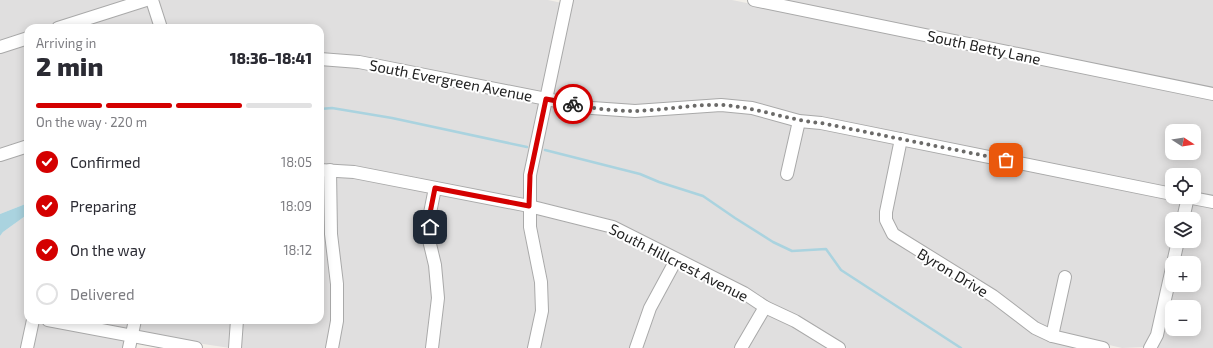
<!DOCTYPE html>
<html lang="en">
<head>
<meta charset="utf-8">
<style>
  body { margin:0; font-family:"Exo 2",sans-serif; background:#f2f2f3; color:#2b2b33; height:100vh; display:flex; flex-direction:column; font-size:15px; white-space:nowrap }
  * { box-sizing:border-box; margin:0 }
  p { font-size:13px; color:#7c7c81 }
  .icon { flex:none; width:22px; height:22px; fill:none; stroke:currentColor; stroke-width:2; stroke-linecap:round; stroke-linejoin:round }
  .map { position:relative; flex:1; overflow:hidden }
  .drawer { position:absolute; left:24px; top:24px; width:300px; height:300px; display:flex; flex-direction:column; background:#fff; border-radius:12px; box-shadow:0 2px 10px #0003 }
  .drawer>* { flex:none }
  .needle { width:26px; rotate:102deg }
  .buttons { position:absolute; left:1165px; top:124px; display:grid; gap:8px }
  .buttons a { display:grid; place-items:center; width:36px; height:36px; border-radius:8px; background:#fff; box-shadow:0 2px 10px #0003; font-size:20px }
  .pin { position:absolute; display:grid; place-items:center; width:34px; height:34px; color:#fff; margin:-17px; border-radius:8px; box-shadow:0 2px 6px #0006 }
  .courier { position:absolute; display:grid; place-items:center; width:40px; height:40px; margin:-20px; border:3px solid #d40000; border-radius:50%; background:#fff; color:#222; box-shadow:0 1px 5px #0007 }
  .head em { font-style:normal; font-weight:800 }
  .head div { display:flex; flex-direction:column-reverse }
  .head { display:flex; align-items:center; justify-content:space-between; height:68px; padding:0 12px }
  h1 { font-size:26px; font-weight:800; line-height:30px }
  .bar { display:grid; grid-template-columns:repeat(4,1fr); gap:6px 4px; align-content:center; height:48px; padding:0 12px }
  .bar i { height:5px; border-radius:3px; background:#e1e1e2 }
  .bar .current { background:#d40000 }
  .bar p { grid-column:span 4 }
  ol { padding:0 12px; list-style:none }
  li { display:flex; align-items:center; gap:12px; height:44px }
  li p { margin-inline-start:auto }
  li .icon { padding:4px; border-radius:50%; background:#d40000; color:#fff; stroke-width:4 }
  li:last-child { color:#7c7c81 }
  li i { width:22px; height:22px; border:2px solid #e1e1e2; border-radius:50% }
  .map>svg:first-child { display:block }
  .residential { fill:#e0dfdf; fill-rule:evenodd }
  .water { fill:#aad3df }
  .lines { fill:none; stroke-linecap:round; stroke-linejoin:round }
  .stream { stroke:#aad3df; stroke-width:2.5 }
  .minor-casing { stroke:#a9a9a9; stroke-width:14 }
  .minor { stroke:#fff; stroke-width:12 }
  .done { stroke:#6b6a68; stroke-width:4; stroke-dasharray:0 7.2 }
  .route { stroke:#d40000; stroke-width:5 }
  .labels { text-anchor:middle; dominant-baseline:central; stroke-width:4; stroke-linejoin:round; paint-order:stroke }
  .street-label { font-size:15px; fill:#222; stroke:#fff }
</style>
</head>
<body>
<div class="map">
<svg width="1213" height="348" viewBox="0 0 1213 348">
  <rect width="100%" height="100%" fill="#f2efe9"/>
  <!-- residential -->
  <g class="residential">
    <path d="M0 0H132L44 28H28V33L0 42Z"/>
    <path d="M161 0H548L562 3 542 94 320 54V28H166L158 1Z"/>
    <path d="M572 0H732L1213 98V198L1194 194V175H1172V189L799 117 777 110 592 104 551 96ZM1172 131H1194V153H1172Z"/>
    <path d="M775 0H1213V89Z"/>
    <path d="M149 4 156 28H73Z"/>
    <path d="M28 42V141L0 151V51Z"/>
    <path d="M320 63H332L540 102 525 201 320 166Z"/>
    <path d="M549 104 721 110 751 113 793 124 782 176 791 179 802 126 895 142 881 221 990 300 1083 348H847L835 339 678 256 646 237 615 223 534 203 535 176Z"/>
    <path d="M905 144 1182 200 1178 219H1172L1173 241 1153 334 1144 347 1122 348 1058 333 1070 274 1061 272 1049 329 1038 324 901 235 893 226 891 213Z"/>
    <path d="M28 151V203L0 214V160Z"/>
    <path d="M326 174 332 284V320L327 348H239L242 320H320V175Z"/>
    <path d="M335 175 429 191 430 266 433 298 427 348H337Z"/>
    <path d="M439 193 525 210 536 282 537 310 529 348H437L443 299 434 240V214Z"/>
    <path d="M1191 202 1213 206V348H1157L1162 336 1173 285H1194V263H1178L1183 241H1194V219H1188ZM1172 307H1194V329H1172Z"/>
    <path d="M534 212 612 231 670 261 631 348H539Z"/>
    <path d="M28 214V320L22 348H0V236L3 232Z"/>
    <path d="M679 265 703 275 758 308 736 348H641L655 310Z"/>
    <path d="M767 313 793 324 832 348H747Z"/>
    <path d="M69 320H130L128 332Z"/>
    <path d="M140 320H232L230 348 137 334Z"/>
    <path d="M38 322 126 340 124 348H32Z"/>
  </g>
  <!-- water -->
  <path class="water" d="M28 203V214L3 232 0 236V214Z"/>
  <g class="lines">
    <!-- stream -->
    <g class="stream">
      <path d="M320 109 332 108 392 118 527 147"/>
      <path d="M545 150 640 174 659 182 703 196 735 218 773 242 792 251 826 249 841 270 961 348"/>
    </g>
    <defs>
      <g id="minor">
        <path d="M152 0 161 28"/>
        <path d="M754 0 1213 94"/>
        <path d="M58 28 146 0"/>
        <path d="M0 47 28 38"/>
        <path d="M320 59 359 62 592 108 635 111 721 105 752 108 799 121 821 123 1172 194"/>
        <path d="M901 139 886 212V220L893 234 993 296 1035 328 1052 336 1103 348"/>
        <path d="M0 155 28 146"/>
        <path d="M320 170 354 172 529 206 613 227 744 293 765 307 795 321 839 348"/>
        <path d="M330 170 331 234 337 284V321L332 348"/>
        <path d="M787 174 799 121"/>
        <path d="M1187 197 1213 202"/>
        <path d="M1183 219 1188 197"/>
        <path d="M1173 263 1178 241"/>
        <path d="M48 320 196 348"/>
        <path d="M1052 336 1065 277"/>
        <path d="M27 348 33 320"/>
        <path d="M129 348 135 320"/>
        <path d="M235 348 237 320"/>
        <path d="M432 348 438 298 435 265 429 240 430 213 435 188"/>
        <path d="M534 348 542 311 541 282 530 227V175L567 0"/>
        <path d="M636 348 650 308 676 260"/>
        <path d="M741 348 765 307"/>
        <path d="M1150 348 1157 335 1172 268"/>
      </g>
    </defs>
    <!-- minor casing -->
    <use href="#minor" class="minor-casing"/>
    <!-- minor -->
    <use href="#minor" class="minor"/>
  </g>
  <g class="lines">
    <!-- done -->
    <path class="done" d="M573 104C593 109 615 111 637 111 665 110 693 104 722 105 756 107 787 120 821 123L1006 160"/>
    <!-- route -->
    <path class="route" d="M430 227V213L435 188 529 206 530 175 546 99 573 104"/>
  </g>
  <g class="labels">
    <!-- street labels -->
    <g class="street-label">
      <text transform="translate(984 47) rotate(12)">South Betty Lane</text>
      <text transform="translate(451 80) rotate(11)">South Evergreen Avenue</text>
      <text transform="translate(679 262) rotate(27)">South Hillcrest Avenue</text>
      <text transform="translate(953 272) rotate(31)">Byron Drive</text>
    </g>
  </g>
</svg>
<div class="buttons">
<a><svg class="needle" viewBox="-14 -14 28 28"><path d="M0-13l5 13h-10z" fill="#e53935"/><path d="M0 13l5-13h-10z" fill="#7c7c81"/></svg></a>
<a><svg class="icon" aria-label="locate" viewBox="0 0 24 24"><circle cx="12" cy="12" r="6"/><path d="M12 2v4M12 18v4M2 12h4M18 12h4"/></svg></a>
<a><svg class="icon" aria-label="layers" viewBox="0 0 24 24"><path d="M12 4l9 5-9 5-9-5zM3 14l9 5 9-5"/></svg></a>
<a>+</a>
<a>−</a>
</div>
<div class="pin" style="left:1006px;top:160px;background:#ea580c"><svg class="icon" aria-label="bag" viewBox="0 0 24 24"><path d="M5 8h14l-1 12H6zM9 8a3 3 0 0 1 6 0"/></svg></div>
<div class="pin" style="left:430px;top:227px;background:#1f2937"><svg class="icon" aria-label="home" viewBox="0 0 24 24"><path d="M3 11l9-7 9 7M6 9v11h12V9"/></svg></div>
<div class="courier" style="left:573px;top:104px"><svg class="icon" aria-label="bike" viewBox="0 0 24 24"><circle cx="6" cy="16" r="4"/><circle cx="18" cy="16" r="4"/><path d="M6 16l4-8h5l3 8M10 8l3 8H6M13 5h3"/></svg></div>
<section class="drawer">
<div class="head"><div><h1>2 min</h1><p>Arriving in</p></div><em>18:36–18:41</em></div>
<div class="bar"><i class="current"></i><i class="current"></i><i class="current"></i><i></i><p>On the way · 220 m</p></div>
<ol>
<li><svg class="icon" aria-label="check" viewBox="0 0 24 24"><path d="M5 12l5 5 9-10"/></svg>Confirmed<p>18:05</p></li>
<li><svg class="icon" aria-label="check" viewBox="0 0 24 24"><path d="M5 12l5 5 9-10"/></svg>Preparing<p>18:09</p></li>
<li><svg class="icon" aria-label="check" viewBox="0 0 24 24"><path d="M5 12l5 5 9-10"/></svg>On the way<p>18:12</p></li>
<li><i></i>Delivered</li>
</ol>
</section>
</div>
</body>
</html>
